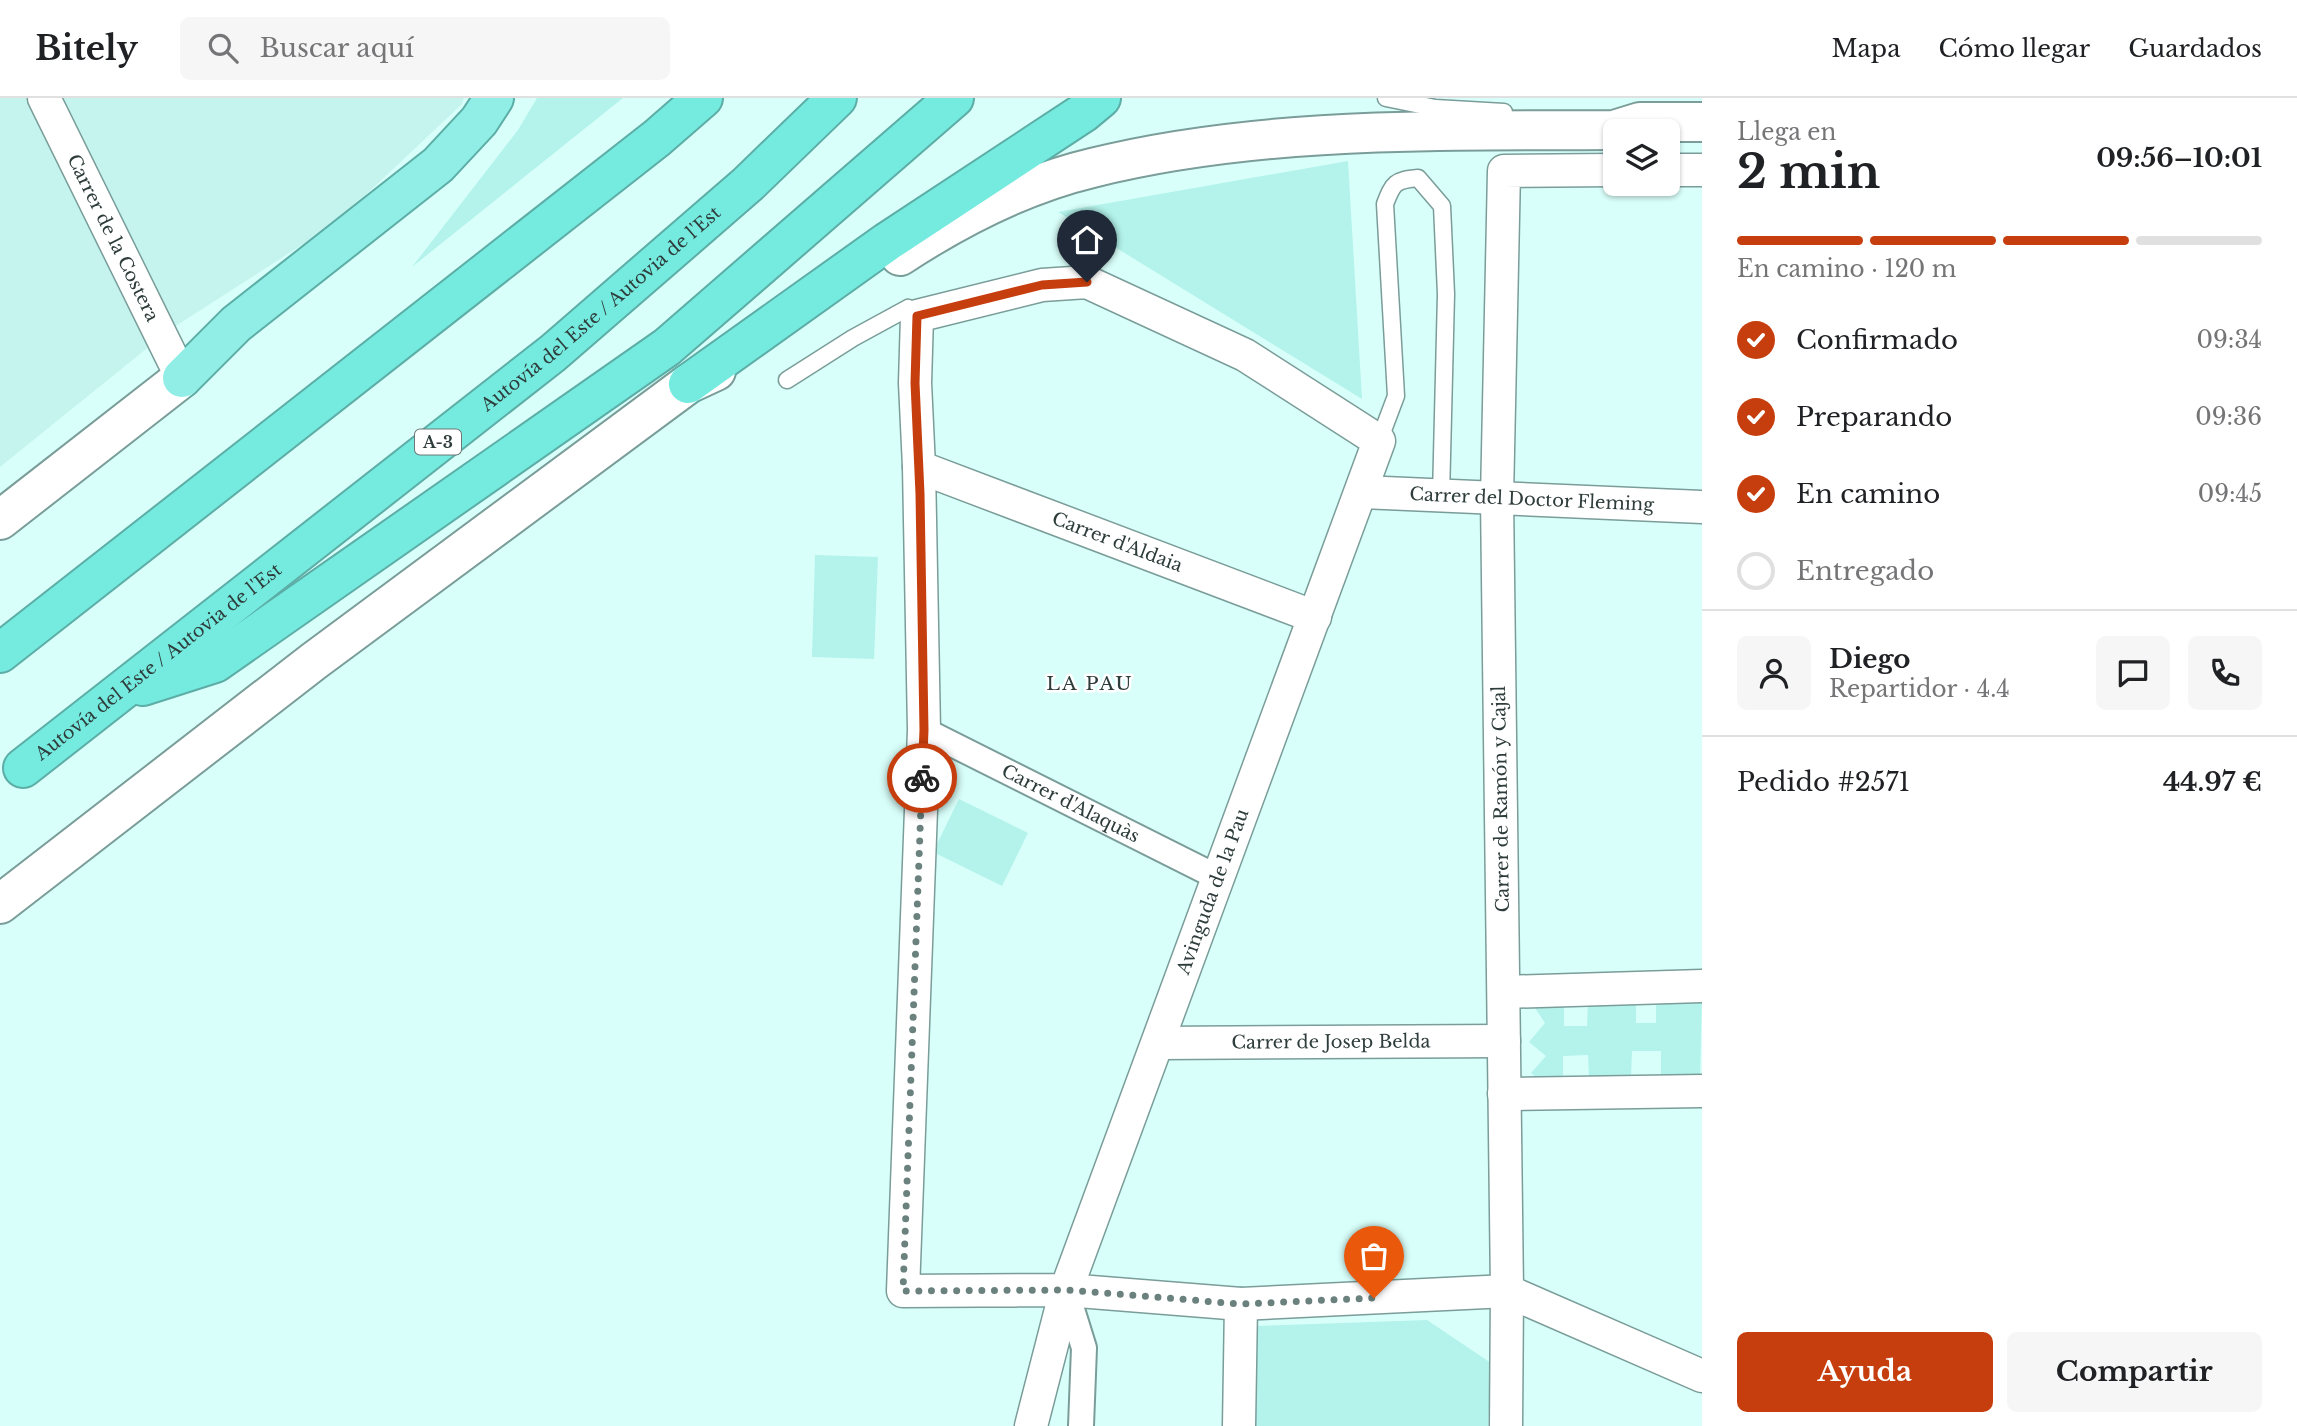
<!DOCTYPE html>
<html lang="es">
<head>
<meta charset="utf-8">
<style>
  body { margin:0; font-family:"Libre Baskerville",serif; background:#f6f6f6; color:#202124; height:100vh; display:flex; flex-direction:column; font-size:26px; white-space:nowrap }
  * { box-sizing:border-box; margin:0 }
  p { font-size:23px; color:#757577 }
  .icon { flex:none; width:38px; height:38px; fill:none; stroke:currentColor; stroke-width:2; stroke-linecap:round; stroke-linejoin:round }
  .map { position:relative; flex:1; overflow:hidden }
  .panel { display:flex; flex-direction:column; background:#fff; width:595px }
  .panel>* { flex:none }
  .fabs { position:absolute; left:1603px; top:21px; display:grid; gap:14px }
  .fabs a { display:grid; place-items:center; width:77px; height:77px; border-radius:10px; background:#fff; box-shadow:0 2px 5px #0004; font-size:35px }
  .pin { position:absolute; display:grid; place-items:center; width:60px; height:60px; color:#fff; margin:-72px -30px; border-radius:50% 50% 50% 0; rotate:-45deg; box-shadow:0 0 7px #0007 }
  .pin .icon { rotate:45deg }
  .courier { position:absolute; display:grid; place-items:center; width:70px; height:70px; margin:-35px; border:5px solid #c63e0d; border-radius:50%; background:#fff; color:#222; box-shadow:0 2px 9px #0007 }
  .head em { font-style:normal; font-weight:700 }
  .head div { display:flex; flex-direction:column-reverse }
  .head { display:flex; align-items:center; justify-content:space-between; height:119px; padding:0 35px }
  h1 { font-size:46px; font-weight:700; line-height:52px }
  .bar { display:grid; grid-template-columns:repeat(4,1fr); gap:10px 7px; align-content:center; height:84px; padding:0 35px }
  .bar i { height:9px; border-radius:5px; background:#e0e0e0 }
  .bar .current { background:#c63e0d }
  .bar p { grid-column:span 4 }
  .line { display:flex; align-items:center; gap:18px; padding:0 35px; border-top:2px solid #e0e0e0 }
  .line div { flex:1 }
  .round { display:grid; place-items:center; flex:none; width:74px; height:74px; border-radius:10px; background:#f6f6f6 }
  ol { padding:0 35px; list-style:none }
  li { display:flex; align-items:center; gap:21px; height:77px }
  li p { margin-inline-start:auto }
  li .icon { padding:7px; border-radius:50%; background:#c63e0d; color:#fff; stroke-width:4 }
  li:last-child { color:#757577 }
  li i { width:38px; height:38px; border:4px solid #e0e0e0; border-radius:50% }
  .action { display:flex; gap:14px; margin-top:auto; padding:14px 35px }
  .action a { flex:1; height:80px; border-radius:10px; background:#c63e0d; color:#fff; font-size:28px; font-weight:700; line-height:80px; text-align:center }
  .action a+a { background:#f6f6f6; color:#202124 }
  header { display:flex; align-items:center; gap:42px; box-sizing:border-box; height:98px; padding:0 35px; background:#fff; border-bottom:2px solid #e0e0e0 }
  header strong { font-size:33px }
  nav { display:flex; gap:38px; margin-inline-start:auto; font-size:24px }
  .search { width:490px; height:63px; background:#f6f6f6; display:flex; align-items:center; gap:18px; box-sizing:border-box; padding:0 24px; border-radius:10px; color:#757577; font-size:26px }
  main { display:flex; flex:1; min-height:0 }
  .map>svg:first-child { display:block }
  .built { fill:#c5f4ee }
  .green { fill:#b3f3eb }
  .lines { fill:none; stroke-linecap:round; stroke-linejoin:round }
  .service-casing { stroke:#7a9d99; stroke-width:19 }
  .pedestrian-casing { stroke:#7a9d99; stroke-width:28 }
  .minor-casing { stroke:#7a9d99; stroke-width:35 }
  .tertiary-casing { stroke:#7a9d99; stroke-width:42 }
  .trunk-casing { stroke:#5cada6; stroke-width:42 }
  .motorway-casing { stroke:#5cada6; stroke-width:42 }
  .service { stroke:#fff; stroke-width:16 }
  .pedestrian { stroke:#fff; stroke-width:24 }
  .minor { stroke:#fff; stroke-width:32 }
  .tertiary { stroke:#fff; stroke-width:38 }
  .trunk { stroke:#90eee6; stroke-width:38 }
  .motorway { stroke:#75eadf; stroke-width:38 }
  .done { stroke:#6a817e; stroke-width:7; stroke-dasharray:0 12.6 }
  .route { stroke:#c63e0d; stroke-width:9 }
  .labels { text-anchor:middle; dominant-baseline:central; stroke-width:5; stroke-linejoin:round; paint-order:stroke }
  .shield { fill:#fff; stroke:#6d7776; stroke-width:2 }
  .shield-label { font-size:16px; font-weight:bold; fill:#2e3d3b }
  .street-label { font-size:18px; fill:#2e3d3b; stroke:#fff }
  .neighbourhood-label { font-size:19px; letter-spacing:2px; fill:#2e3d3b; stroke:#fff }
</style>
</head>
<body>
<header>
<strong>Bitely</strong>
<div class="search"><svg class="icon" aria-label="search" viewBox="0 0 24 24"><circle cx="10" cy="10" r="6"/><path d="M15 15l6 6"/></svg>Buscar aquí</div>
<nav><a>Mapa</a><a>Cómo llegar</a><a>Guardados</a></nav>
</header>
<main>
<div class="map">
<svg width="1702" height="1328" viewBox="0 0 1702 1328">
  <rect width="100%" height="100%" fill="#d9fffa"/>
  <!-- built -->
  <path class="built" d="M0 0H464L462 6 336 125 171 231 0 369Z"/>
  <!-- green -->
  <g class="green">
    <path d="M537 0H623L412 169 518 32Z"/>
    <path d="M1348 63 1362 301 1058 114Z"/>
    <path d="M815 457 878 459 874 561 812 559Z"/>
    <path d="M959 701 1028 735 1002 788 933 754Z"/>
    <path d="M1656 900H1702L1700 980H1661V953H1632L1631 980H1589L1588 957 1563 958V984H1541L1531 975 1546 958 1529 944 1545 925 1535 910 1541 901H1564V928H1587L1588 901H1636V925H1656Z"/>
    <path d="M1427 1222 1491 1265 1488 1328H1255L1256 1228Z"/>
  </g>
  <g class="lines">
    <defs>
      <g id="service">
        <path d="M1386 0 1435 10 1504 14"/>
        <path d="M787 282 853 240 908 210 917 218"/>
        <path d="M1379 343 1396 298 1385 106C1393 85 1395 82 1418 80L1442 108 1446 196 1441 398"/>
      </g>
      <g id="pedestrian">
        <path id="s1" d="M924 632 1219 780"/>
        <path d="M1066 1192 1084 1250 1081 1328"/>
      </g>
      <g id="minor">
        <path id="s2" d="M44 0 182 280"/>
        <path d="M1668 72H1702"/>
        <path id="s3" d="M919 369 1315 519"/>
        <path id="s4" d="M1362 394 1702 409"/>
        <path d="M1504 894 1702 888"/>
        <path id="s5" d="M1158 945 1504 943"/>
        <path d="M1504 996 1702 993"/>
        <path id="s6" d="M1031 1328 1066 1192 1379 343 1245 257 1087 184 1042 187 917 218 915 285 919 369 924 632 903 1193 1066 1192 1241 1206 1507 1193 1702 1278"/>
        <path d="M1239 1328 1241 1206"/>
        <path d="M1506 1328 1507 1193 1497 400 1504 73 1615 72"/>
      </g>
      <g id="tertiary">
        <path d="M900 158C958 120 1025 86 1092 70 1260 28 1442 33 1614 32L1640 24H1702"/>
        <path d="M0 422 182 280"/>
        <path d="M0 806 314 563 688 286 716 273"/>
      </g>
      <path id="trunk" d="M182 280 236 226 438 67 479 23 494 0"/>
      <g id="motorway">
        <path d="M688 286 887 144 1083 15 1101 0"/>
        <path d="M0 555 657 40 703 0"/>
        <path d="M143 588 215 565 667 249 954 0"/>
        <path id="s7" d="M23 670 553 255 748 86 837 0"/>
      </g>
    </defs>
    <!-- service casing -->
    <use href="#service" class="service-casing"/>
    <!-- pedestrian casing -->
    <use href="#pedestrian" class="pedestrian-casing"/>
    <!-- minor casing -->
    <use href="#minor" class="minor-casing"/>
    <!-- tertiary casing -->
    <use href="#tertiary" class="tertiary-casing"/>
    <!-- trunk casing -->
    <use href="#trunk" class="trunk-casing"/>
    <!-- motorway casing -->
    <use href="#motorway" class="motorway-casing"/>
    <!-- service -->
    <use href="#service" class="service"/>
    <!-- pedestrian -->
    <use href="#pedestrian" class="pedestrian"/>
    <!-- minor -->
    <use href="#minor" class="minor"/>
    <!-- tertiary -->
    <use href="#tertiary" class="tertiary"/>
    <!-- trunk -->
    <use href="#trunk" class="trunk"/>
    <!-- motorway -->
    <use href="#motorway" class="motorway"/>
  </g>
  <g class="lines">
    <!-- done -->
    <path class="done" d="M922 680 903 1193 1066 1192 1241 1206 1374 1200"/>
    <!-- route -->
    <path class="route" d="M922 680 924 632 920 396 915 285 917 218 1042 187 1087 184"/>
  </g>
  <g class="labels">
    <!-- shield labels -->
    <rect class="shield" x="415" y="331.5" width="46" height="25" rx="5"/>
    <g class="shield-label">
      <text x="438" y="344">A-3</text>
    </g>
    <!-- street labels -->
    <g class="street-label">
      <text stroke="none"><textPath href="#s2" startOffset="156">Carrer de la Costera</textPath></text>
      <text stroke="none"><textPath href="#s7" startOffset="738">Autovía del Este / Autovia de l'Est</textPath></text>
      <text stroke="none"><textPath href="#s4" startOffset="170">Carrer del Doctor Fleming</textPath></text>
      <text stroke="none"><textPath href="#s3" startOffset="212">Carrer d'Aldaia</textPath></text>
      <text stroke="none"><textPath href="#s7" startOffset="172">Autovía del Este / Autovia de l'Est</textPath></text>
      <text transform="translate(1501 701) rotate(-91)">Carrer de Ramón y Cajal</text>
      <text stroke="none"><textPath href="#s1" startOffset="164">Carrer d'Alaquàs</textPath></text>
      <text stroke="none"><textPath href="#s6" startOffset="565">Avinguda de la Pau</textPath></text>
      <text stroke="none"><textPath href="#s5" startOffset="173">Carrer de Josep Belda</textPath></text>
    </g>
    <!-- neighbourhood labels -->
    <g class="neighbourhood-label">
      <text x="1090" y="585">LA PAU</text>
    </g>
  </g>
</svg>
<div class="fabs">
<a><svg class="icon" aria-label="layers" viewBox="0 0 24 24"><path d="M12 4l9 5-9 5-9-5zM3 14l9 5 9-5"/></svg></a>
</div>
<div class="pin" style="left:1374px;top:1200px;background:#ea580c"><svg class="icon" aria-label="bag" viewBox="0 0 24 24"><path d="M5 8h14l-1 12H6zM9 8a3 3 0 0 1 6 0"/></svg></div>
<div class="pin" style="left:1087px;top:184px;background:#1f2937"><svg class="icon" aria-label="home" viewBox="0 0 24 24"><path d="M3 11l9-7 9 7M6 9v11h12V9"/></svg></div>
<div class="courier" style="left:922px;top:680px"><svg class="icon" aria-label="bike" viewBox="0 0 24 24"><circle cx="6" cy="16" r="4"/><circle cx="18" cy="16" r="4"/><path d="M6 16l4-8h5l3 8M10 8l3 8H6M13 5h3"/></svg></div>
</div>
<section class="panel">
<div class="head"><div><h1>2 min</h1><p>Llega en</p></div><em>09:56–10:01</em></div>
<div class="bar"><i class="current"></i><i class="current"></i><i class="current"></i><i></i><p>En camino · 120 m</p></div>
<ol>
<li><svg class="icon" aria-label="check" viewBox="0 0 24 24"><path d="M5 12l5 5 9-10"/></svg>Confirmado<p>09:34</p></li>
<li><svg class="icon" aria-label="check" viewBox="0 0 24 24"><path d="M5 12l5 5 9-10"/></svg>Preparando<p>09:36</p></li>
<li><svg class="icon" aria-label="check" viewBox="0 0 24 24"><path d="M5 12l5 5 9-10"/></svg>En camino<p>09:45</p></li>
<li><i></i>Entregado</li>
</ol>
<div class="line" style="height:126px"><a class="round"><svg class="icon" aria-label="person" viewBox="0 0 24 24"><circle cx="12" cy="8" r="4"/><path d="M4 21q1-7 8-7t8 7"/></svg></a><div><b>Diego</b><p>Repartidor · 4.4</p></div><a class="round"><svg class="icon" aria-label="chat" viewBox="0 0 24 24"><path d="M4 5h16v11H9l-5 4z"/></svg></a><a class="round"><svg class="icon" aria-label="phone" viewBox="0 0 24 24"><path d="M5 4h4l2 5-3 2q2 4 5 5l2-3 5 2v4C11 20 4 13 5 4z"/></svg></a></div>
<div class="line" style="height:91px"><div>Pedido #2571</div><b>44.97 €</b></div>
<div class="action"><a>Ayuda</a><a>Compartir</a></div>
</section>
</main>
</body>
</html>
